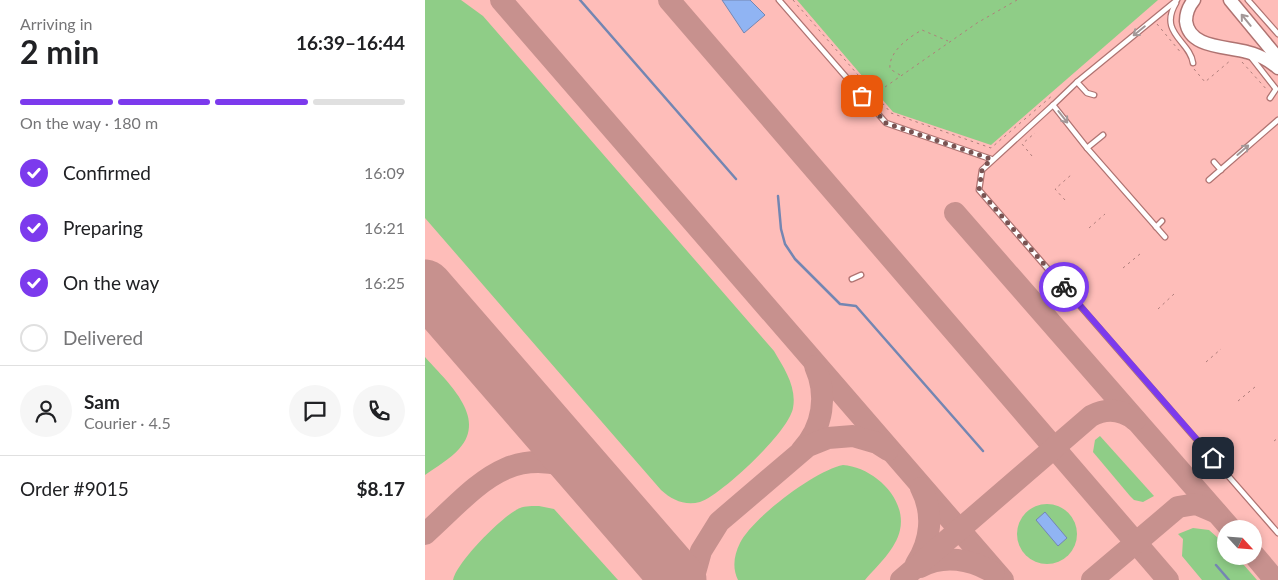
<!DOCTYPE html>
<html lang="en">
<head>
<meta charset="utf-8">
<style>
  body { margin:0; font-family:Lato,sans-serif; background:#f6f6f6; color:#202124; height:100vh; display:flex; flex-direction:column; font-size:19px; white-space:nowrap }
  * { box-sizing:border-box; margin:0 }
  p { font-size:16px; color:#757577 }
  .icon { flex:none; width:28px; height:28px; fill:none; stroke:currentColor; stroke-width:2; stroke-linecap:round; stroke-linejoin:round }
  .map { position:relative; flex:1; overflow:hidden }
  .drawer { display:flex; flex-direction:column; background:#fff; width:425px }
  .drawer>* { flex:none }
  .needle { width:32px; rotate:116deg }
  .tools { position:absolute; left:792px; top:520px; display:grid; gap:10px }
  .tools a { display:grid; place-items:center; width:45px; height:45px; border-radius:50%; background:#fff; box-shadow:0 2px 8px #0003; font-size:25px }
  .pin { position:absolute; display:grid; place-items:center; width:42px; height:42px; color:#fff; margin:-21px; border-radius:10px; box-shadow:0 2px 8px #0006 }
  .courier { position:absolute; display:grid; place-items:center; width:50px; height:50px; margin:-25px; border:4px solid #7c3aed; border-radius:50%; background:#fff; color:#222; box-shadow:0 1px 6px #0007 }
  .summary em { font-style:normal; font-weight:700 }
  .summary div { display:flex; flex-direction:column-reverse }
  .summary { display:flex; align-items:center; justify-content:space-between; height:85px; padding:0 20px }
  h1 { font-size:32px; font-weight:700; line-height:38px }
  .bar { display:grid; grid-template-columns:repeat(4,1fr); gap:8px 5px; align-content:center; height:60px; padding:0 20px }
  .bar i { height:6px; border-radius:4px; background:#e0e0e0 }
  .bar .current { background:#7c3aed }
  .bar p { grid-column:span 4 }
  .line { display:flex; align-items:center; gap:12px; padding:0 20px; border-top:1px solid #e0e0e0 }
  .line div { flex:1 }
  .round { display:grid; place-items:center; flex:none; width:52px; height:52px; border-radius:26px; background:#f6f6f6 }
  ol { padding:0 20px; list-style:none }
  li { display:flex; align-items:center; gap:15px; height:55px }
  li p { margin-inline-start:auto }
  li .icon { padding:5px; border-radius:50%; background:#7c3aed; color:#fff; stroke-width:4 }
  li:last-child { color:#757577 }
  li i { width:28px; height:28px; border:2px solid #e0e0e0; border-radius:50% }
  main { display:flex; flex:1; min-height:0 }
  .map>svg:first-child { display:block }
  .green { fill:#8fcd87 }
  .water { fill:#90b4f3; stroke:#7486b2 }
  .lines { fill:none; stroke-linecap:round; stroke-linejoin:round }
  .stream { stroke:#7486b2; stroke-width:2.5 }
  .taxiway { stroke:#c7918e; stroke-width:22 }
  .runway { stroke:#c7918e; stroke-width:55 }
  .service-casing { stroke:#af7371; stroke-width:7 }
  .secondary-casing { stroke:#af7371; stroke-width:15 }
  .path { stroke:#af7e7b; stroke-width:1; stroke-dasharray:2.5 4; stroke-linecap:butt }
  .service { stroke:#fff; stroke-width:4.5 }
  .secondary { stroke:#fff; stroke-width:12 }
  .path-bridge { stroke:#af7e7b; stroke-width:1; stroke-dasharray:2.5 4; stroke-linecap:butt }
  .oneway { stroke:#a39898 }
  .done { stroke:#795352; stroke-width:5; stroke-dasharray:0 9 }
  .route { stroke:#7c3aed; stroke-width:6 }
</style>
</head>
<body>
<main>
<section class="drawer">
<div class="summary"><div><h1>2 min</h1><p>Arriving in</p></div><em>16:39–16:44</em></div>
<div class="bar"><i class="current"></i><i class="current"></i><i class="current"></i><i></i><p>On the way · 180 m</p></div>
<ol>
<li><svg class="icon" aria-label="check" viewBox="0 0 24 24"><path d="M5 12l5 5 9-10"/></svg>Confirmed<p>16:09</p></li>
<li><svg class="icon" aria-label="check" viewBox="0 0 24 24"><path d="M5 12l5 5 9-10"/></svg>Preparing<p>16:21</p></li>
<li><svg class="icon" aria-label="check" viewBox="0 0 24 24"><path d="M5 12l5 5 9-10"/></svg>On the way<p>16:25</p></li>
<li><i></i>Delivered</li>
</ol>
<div class="line" style="height:90px"><a class="round"><svg class="icon" aria-label="person" viewBox="0 0 24 24"><circle cx="12" cy="8" r="4"/><path d="M4 21q1-7 8-7t8 7"/></svg></a><div><b>Sam</b><p>Courier · 4.5</p></div><a class="round"><svg class="icon" aria-label="chat" viewBox="0 0 24 24"><path d="M4 5h16v11H9l-5 4z"/></svg></a><a class="round"><svg class="icon" aria-label="phone" viewBox="0 0 24 24"><path d="M5 4h4l2 5-3 2q2 4 5 5l2-3 5 2v4C11 20 4 13 5 4z"/></svg></a></div>
<div class="line" style="height:65px"><div>Order #9015</div><b>$8.17</b></div>
</section>
<div class="map">
<svg width="853" height="580" viewBox="0 0 853 580">
  <rect width="100%" height="100%" fill="#febdb9"/>
  <!-- green -->
  <g class="green">
    <path d="M0 0H36L58 16 349 351C359 368 372 387 368 408 364 432 295 496 275 502 260 506 247 500 236 490L0 218Z"/>
    <path d="M372 0H733L566 145 468 112Z"/>
    <path d="M0 357C20 380 64 417 34 449 25 459 11 467 0 475Z"/>
    <path d="M675 436 729 496 718 502 709 500 705 496 668 452 670 440Z"/>
    <path d="M418 465C448 467 482 498 475 530 471 549 452 566 440 580H313C307 568 309 555 315 543 327 518 391 470 418 465Z"/>
    <circle cx="622" cy="534" r="30"/>
    <path d="M114 506 129 509 193 580H28C31 563 78 515 95 508 100 506 108 506 114 506Z"/>
    <path d="M768 528 784 530 801 545V556H811L832 580H777L757 556 758 539 753 534Z"/>
  </g>
  <!-- water -->
  <g class="water">
    <path d="M297 0H325L340 15 319 33Z"/>
    <path d="M620 512 642 538 633 546 611 520Z"/>
  </g>
  <g class="lines">
    <!-- stream -->
    <g class="stream">
      <path d="M155 0 311 179"/>
      <path d="M353 196 356 229 360 244 370 259 415 304 431 306 558 451"/>
      <path d="M791 565 804 580"/>
    </g>
    <!-- taxiway -->
    <g class="taxiway">
      <path d="M76 0 578 580"/>
      <path d="M244 0 743 580"/>
      <path d="M530 213 806 529"/>
      <path d="M377 450C398 427 403 395 390 366"/>
      <path d="M0 534C53 486 84 440 161 473"/>
      <path d="M829 555 850 580"/>
      <path d="M491 564C506 541 509 513 496 488"/>
      <path d="M495 567C519 554 546 559 569 573"/>
      <path d="M268 580 276 551 294 522 383 446 403 438 428 436 452 443 463 450"/>
      <path d="M476 580 666 416C681 408 696 409 710 420"/>
      <path d="M667 580 753 507 771 504 792 513"/>
    </g>
    <!-- runway -->
    <path class="runway" d="M0 287 254 580"/>
    <defs>
      <g id="service">
        <path d="M354 0 461 123 566 159"/>
        <path d="M823 0 853 34"/>
        <path d="M751 3C733 33 765 41 768 63"/>
        <path d="M826 57 851 89 845 98"/>
        <path d="M652 82 662 93 669 95"/>
        <path d="M628 105 557 170 554 190 853 533"/>
        <path d="M662 148 678 135"/>
        <path d="M789 162 796 170"/>
        <path d="M784 180 853 120"/>
        <path d="M731 227 737 221"/>
        <path d="M740 237 662 148 628 105 652 82 752 0"/>
        <path d="M427 279 436 275"/>
      </g>
      <g id="secondary">
        <path d="M769 0C764 6 761 13 761 21 764 49 803 46 822 52 834 55 844 60 853 68"/>
        <path d="M805 0 853 58"/>
      </g>
    </defs>
    <!-- service casing -->
    <use href="#service" class="service-casing"/>
    <!-- secondary casing -->
    <use href="#secondary" class="secondary-casing"/>
    <!-- path -->
    <g class="path">
      <path d="M368 0 466 113 566 148 628 95"/>
      <path d="M732 24 757 54"/>
      <path d="M817 62 843 91"/>
      <path d="M769 69 780 82 806 60"/>
      <path d="M475 75 465 69C463 52 484 37 497 30L523 41"/>
      <path d="M460 87 552 23 592 0"/>
      <path d="M849 441 853 438"/>
    </g>
    <!-- service -->
    <use href="#service" class="service"/>
    <!-- secondary -->
    <use href="#secondary" class="secondary"/>
    <!-- path-bridge -->
    <g class="path-bridge">
      <path d="M607 156 597 144 610 133"/>
      <path d="M640 200 630 189 646 175"/>
      <path d="M664 228 680 214"/>
      <path d="M698 268 715 254"/>
      <path d="M733 309 749 294"/>
      <path d="M781 362 796 349"/>
      <path d="M813 401 830 387"/>
    </g>
  </g>
  <!-- one-way arrows -->
  <defs><path id="oneway-shaft" d="M-6 0H5M1.5-3L5.5 0L1.5 3" fill="none" stroke-width="1.6" stroke-linecap="round" stroke-linejoin="round" transform="scale(1.25)"/></defs>
  <g class="oneway">
    <use href="#oneway-shaft" transform="translate(821 20) rotate(-129)"/>
    <use href="#oneway-shaft" transform="translate(714 31) rotate(141)"/>
    <use href="#oneway-shaft" transform="translate(638 117) rotate(52)"/>
    <use href="#oneway-shaft" transform="translate(818 150) rotate(-41)"/>
  </g>
  <g class="lines">
    <!-- done -->
    <path class="done" d="M437 96 461 123 566 159 557 170 554 190 639 287"/>
    <!-- route -->
    <path class="route" d="M639 287 788 458"/>
  </g>
</svg>
<div class="tools">
<a><svg class="needle" viewBox="-14 -14 28 28"><path d="M0-13l5 13h-10z" fill="#e53935"/><path d="M0 13l5-13h-10z" fill="#757577"/></svg></a>
</div>
<div class="pin" style="left:437px;top:96px;background:#ea580c"><svg class="icon" aria-label="bag" viewBox="0 0 24 24"><path d="M5 8h14l-1 12H6zM9 8a3 3 0 0 1 6 0"/></svg></div>
<div class="pin" style="left:788px;top:458px;background:#1f2937"><svg class="icon" aria-label="home" viewBox="0 0 24 24"><path d="M3 11l9-7 9 7M6 9v11h12V9"/></svg></div>
<div class="courier" style="left:639px;top:287px"><svg class="icon" aria-label="bike" viewBox="0 0 24 24"><circle cx="6" cy="16" r="4"/><circle cx="18" cy="16" r="4"/><path d="M6 16l4-8h5l3 8M10 8l3 8H6M13 5h3"/></svg></div>
</div>
</main>
</body>
</html>
